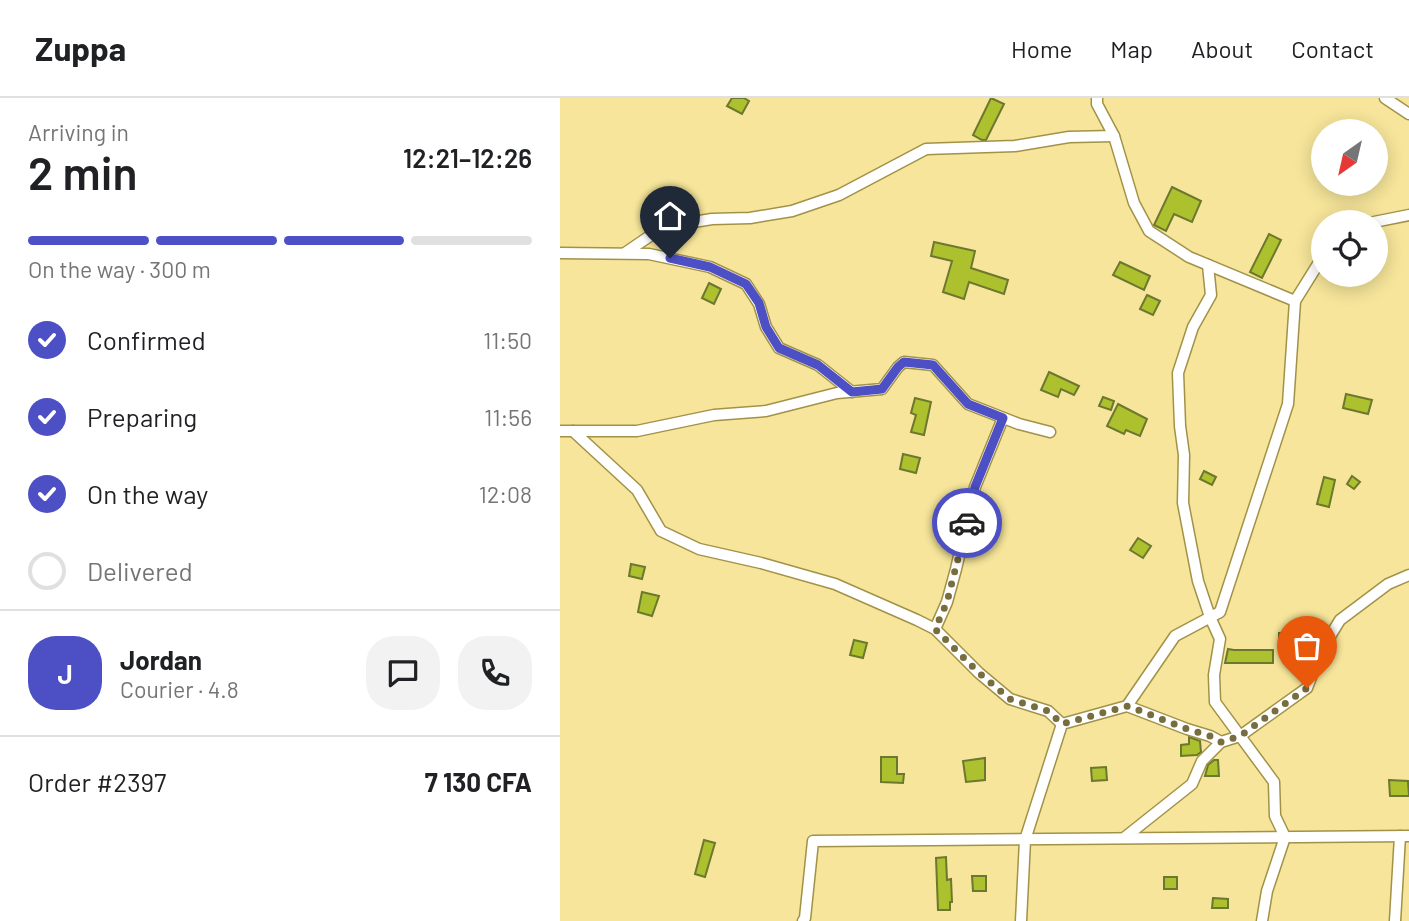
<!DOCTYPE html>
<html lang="en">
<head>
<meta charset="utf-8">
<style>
  body { margin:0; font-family:Barlow,sans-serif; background:#f2f2f2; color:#202124; height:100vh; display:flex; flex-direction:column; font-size:26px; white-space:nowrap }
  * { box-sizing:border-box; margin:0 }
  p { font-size:23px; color:#757577 }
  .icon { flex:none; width:38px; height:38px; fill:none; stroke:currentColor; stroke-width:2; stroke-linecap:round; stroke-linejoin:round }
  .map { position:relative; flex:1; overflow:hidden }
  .details { display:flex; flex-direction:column; background:#fff; width:560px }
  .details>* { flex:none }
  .needle { width:46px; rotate:214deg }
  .controls { position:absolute; left:751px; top:21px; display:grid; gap:14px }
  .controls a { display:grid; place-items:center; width:77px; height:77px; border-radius:50%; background:#fff; box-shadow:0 4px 18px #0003; font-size:35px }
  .pin { position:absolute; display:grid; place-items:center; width:60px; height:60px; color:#fff; margin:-72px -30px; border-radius:50% 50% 50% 0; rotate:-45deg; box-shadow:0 0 7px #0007 }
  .pin .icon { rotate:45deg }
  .courier { position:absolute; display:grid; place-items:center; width:70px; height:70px; margin:-35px; border:5px solid #4d4fc5; border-radius:50%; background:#fff; color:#222; box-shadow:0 2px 9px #0007 }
  .head em { font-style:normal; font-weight:600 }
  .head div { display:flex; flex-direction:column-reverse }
  .head { display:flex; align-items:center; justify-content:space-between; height:119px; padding:0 28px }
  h1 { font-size:46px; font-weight:600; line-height:52px }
  .bar { display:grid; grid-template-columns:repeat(4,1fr); gap:10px 7px; align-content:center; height:84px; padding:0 28px }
  .bar i { height:9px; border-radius:5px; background:#e0e0e0 }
  .bar .selected { background:#4d4fc5 }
  .bar p { grid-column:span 4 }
  .line { display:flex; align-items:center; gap:18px; padding:0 28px; border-top:2px solid #e0e0e0 }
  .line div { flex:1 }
  .round { display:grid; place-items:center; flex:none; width:74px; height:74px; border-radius:28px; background:#f2f2f2 }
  ol { padding:0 28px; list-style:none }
  li { display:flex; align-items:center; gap:21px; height:77px }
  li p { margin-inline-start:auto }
  li .icon { padding:7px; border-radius:50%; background:#4d4fc5; color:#fff; stroke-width:4 }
  li:last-child { color:#757577 }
  li i { width:38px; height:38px; border:4px solid #e0e0e0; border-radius:50% }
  header { display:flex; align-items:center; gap:42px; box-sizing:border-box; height:98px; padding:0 35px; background:#fff; border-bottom:2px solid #e0e0e0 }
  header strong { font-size:33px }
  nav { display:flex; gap:38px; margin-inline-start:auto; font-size:24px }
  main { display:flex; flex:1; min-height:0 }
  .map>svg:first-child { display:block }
  .building { fill:#adc02d; stroke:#6c772f; stroke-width:2 }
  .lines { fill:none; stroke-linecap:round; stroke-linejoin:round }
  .minor-casing { stroke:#a29248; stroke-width:13 }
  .minor { stroke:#fff; stroke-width:10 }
  .done { stroke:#776d3e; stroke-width:7; stroke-dasharray:0 12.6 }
  .route { stroke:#4d4fc5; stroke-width:9 }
</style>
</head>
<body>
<header>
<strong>Zuppa</strong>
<nav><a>Home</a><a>Map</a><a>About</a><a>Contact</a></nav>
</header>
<main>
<section class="details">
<div class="head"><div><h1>2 min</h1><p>Arriving in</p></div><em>12:21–12:26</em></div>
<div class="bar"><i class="selected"></i><i class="selected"></i><i class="selected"></i><i></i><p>On the way · 300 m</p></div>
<ol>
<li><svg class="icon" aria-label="check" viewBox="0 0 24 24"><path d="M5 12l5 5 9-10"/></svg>Confirmed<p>11:50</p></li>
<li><svg class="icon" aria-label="check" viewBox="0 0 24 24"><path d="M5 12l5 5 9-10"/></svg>Preparing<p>11:56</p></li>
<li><svg class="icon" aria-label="check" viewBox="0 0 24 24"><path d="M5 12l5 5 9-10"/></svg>On the way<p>12:08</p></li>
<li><i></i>Delivered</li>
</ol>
<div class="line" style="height:126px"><b class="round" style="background:#4d4fc5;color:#fff">J</b><div><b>Jordan</b><p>Courier · 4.8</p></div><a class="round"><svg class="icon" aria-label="chat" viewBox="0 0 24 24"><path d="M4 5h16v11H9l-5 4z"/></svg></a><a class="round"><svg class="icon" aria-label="phone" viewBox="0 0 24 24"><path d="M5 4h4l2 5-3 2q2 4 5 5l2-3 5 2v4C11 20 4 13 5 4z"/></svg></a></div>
<div class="line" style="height:91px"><div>Order #2397</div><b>7 130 CFA</b></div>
</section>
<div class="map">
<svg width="849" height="823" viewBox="0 0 849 823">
  <rect width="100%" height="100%" fill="#f6e59a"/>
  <!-- building -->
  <g class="building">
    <path d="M172 0H184L189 3 182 16 167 8Z"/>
    <path d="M431 0 444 6 426 42H422L413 37Z"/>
    <path d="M612 89 641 103 632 124 614 116 606 133 594 127Z"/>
    <path d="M709 136 721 142 702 180 690 174Z"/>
    <path d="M374 144 415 153 411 170 448 182 444 196 409 184 404 201 383 194 392 163 371 158Z"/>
    <path d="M560 164 590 178 584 192 553 177Z"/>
    <path d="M149 185 161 191 154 206 142 200Z"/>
    <path d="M587 197 600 203 593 217 580 211Z"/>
    <path d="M489 274 519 288 514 297 501 291 498 299 481 292Z"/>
    <path d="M786 296 812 302 808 316 783 310Z"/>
    <path d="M543 299 554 303 551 312 539 308Z"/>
    <path d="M355 300 371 304 364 337 351 334 356 317 351 315Z"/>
    <path d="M558 306 587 321 580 338 566 332 564 336 547 328Z"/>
    <path d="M343 356 360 360 356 375 340 371Z"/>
    <path d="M644 373 656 379 652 387 640 381Z"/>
    <path d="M792 378 800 384 794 391 787 386Z"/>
    <path d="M764 379 775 382 769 409 757 406Z"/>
    <path d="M578 440 591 448 583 460 570 452Z"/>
    <path d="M71 466 85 469 82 481 69 478Z"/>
    <path d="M82 494 99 498 92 518 78 514Z"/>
    <path d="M751 534 752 548 729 549 719 546V535Z"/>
    <path d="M294 542 307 545 303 560 290 557Z"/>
    <path d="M668 551 674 552H713V565H665Z"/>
    <path d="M629 639 640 643 641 654 637 657 621 658V647L629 646Z"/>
    <path d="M321 659H337V676H344L343 685 321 684Z"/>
    <path d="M425 660V682L406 684 403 663Z"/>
    <path d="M654 662H658L659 678H645L648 667Z"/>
    <path d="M546 669 547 682 532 683 531 670Z"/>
    <path d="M829 682 848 683 849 698H830Z"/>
    <path d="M144 742 155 745 145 779 135 776Z"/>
    <path d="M386 759 387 782 391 781 392 804H390V812H378L376 760Z"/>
    <path d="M412 778H426V793H413Z"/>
    <rect x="604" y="779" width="13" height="12"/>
    <path d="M653 800 668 801V810H652Z"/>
  </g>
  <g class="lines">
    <defs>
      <g id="minor">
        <path d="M537 0V6L554 38 574 105 589 133 629 159 735 203"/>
        <path d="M825 0 849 16"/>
        <path d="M814 124 849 117"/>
        <path d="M0 155 89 156 150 169 186 186 199 206 206 229 219 250 258 267 292 294"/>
        <path d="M65 155 103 129 152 121 190 120 232 113 279 97 366 51 455 48 509 39 554 38"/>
        <path d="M648 167 651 197 633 229 618 275 620 328 624 357 623 405 638 483 650 519 660 541 654 577 655 604 714 684 715 718 725 739 707 793 702 823"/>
        <path d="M0 333H77L154 317 206 313 277 295 322 291 338 269 344 264 373 267 408 306 459 326 490 334"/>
        <path d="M13 333 77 392 101 433 139 451 201 465 275 486 357 522 375 531 419 575 450 601 488 613 502 626"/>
        <path d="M375 531 387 504 396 471 415 389 443 320"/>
        <path d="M567 608 627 631 650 638 661 644"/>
        <path d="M564 740 632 686 642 663 661 644 680 638 747 590 761 553 780 522 828 486 849 477"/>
        <path d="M243 823 245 820 253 743 849 738"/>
        <path d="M461 823 465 742 502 626 567 608 615 538 660 514 728 306 735 203 763 158"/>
        <path d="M835 823 840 738"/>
      </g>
    </defs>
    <!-- minor casing -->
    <use href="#minor" class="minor-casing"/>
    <!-- minor -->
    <use href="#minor" class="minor"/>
  </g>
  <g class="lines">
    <!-- done -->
    <path class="done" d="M407 425 387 504 375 531 419 575 450 601 488 613 502 626 568 608 627 631 650 638 661 644 680 638 747 590"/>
    <!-- route -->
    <path class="route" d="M110 160 150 169 186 186 199 205 206 229 219 250 258 267 292 294 322 291 338 269 344 264 373 267 408 306 443 320 415 389 407 425"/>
  </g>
</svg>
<div class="controls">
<a><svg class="needle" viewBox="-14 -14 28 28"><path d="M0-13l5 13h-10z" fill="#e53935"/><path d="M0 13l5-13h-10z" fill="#757577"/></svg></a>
<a><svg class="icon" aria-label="locate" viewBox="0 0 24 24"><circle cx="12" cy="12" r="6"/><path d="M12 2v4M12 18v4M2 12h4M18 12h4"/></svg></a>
</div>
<div class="pin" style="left:747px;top:590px;background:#ea580c"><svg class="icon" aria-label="bag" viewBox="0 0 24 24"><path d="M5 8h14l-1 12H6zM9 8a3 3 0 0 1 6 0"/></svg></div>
<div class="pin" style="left:110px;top:160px;background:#1f2937"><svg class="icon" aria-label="home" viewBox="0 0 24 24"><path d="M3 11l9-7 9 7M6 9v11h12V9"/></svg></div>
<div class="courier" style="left:407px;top:425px"><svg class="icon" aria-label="car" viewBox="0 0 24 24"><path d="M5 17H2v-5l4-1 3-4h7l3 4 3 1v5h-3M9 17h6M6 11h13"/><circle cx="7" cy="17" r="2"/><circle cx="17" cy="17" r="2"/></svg></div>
</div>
</main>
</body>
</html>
